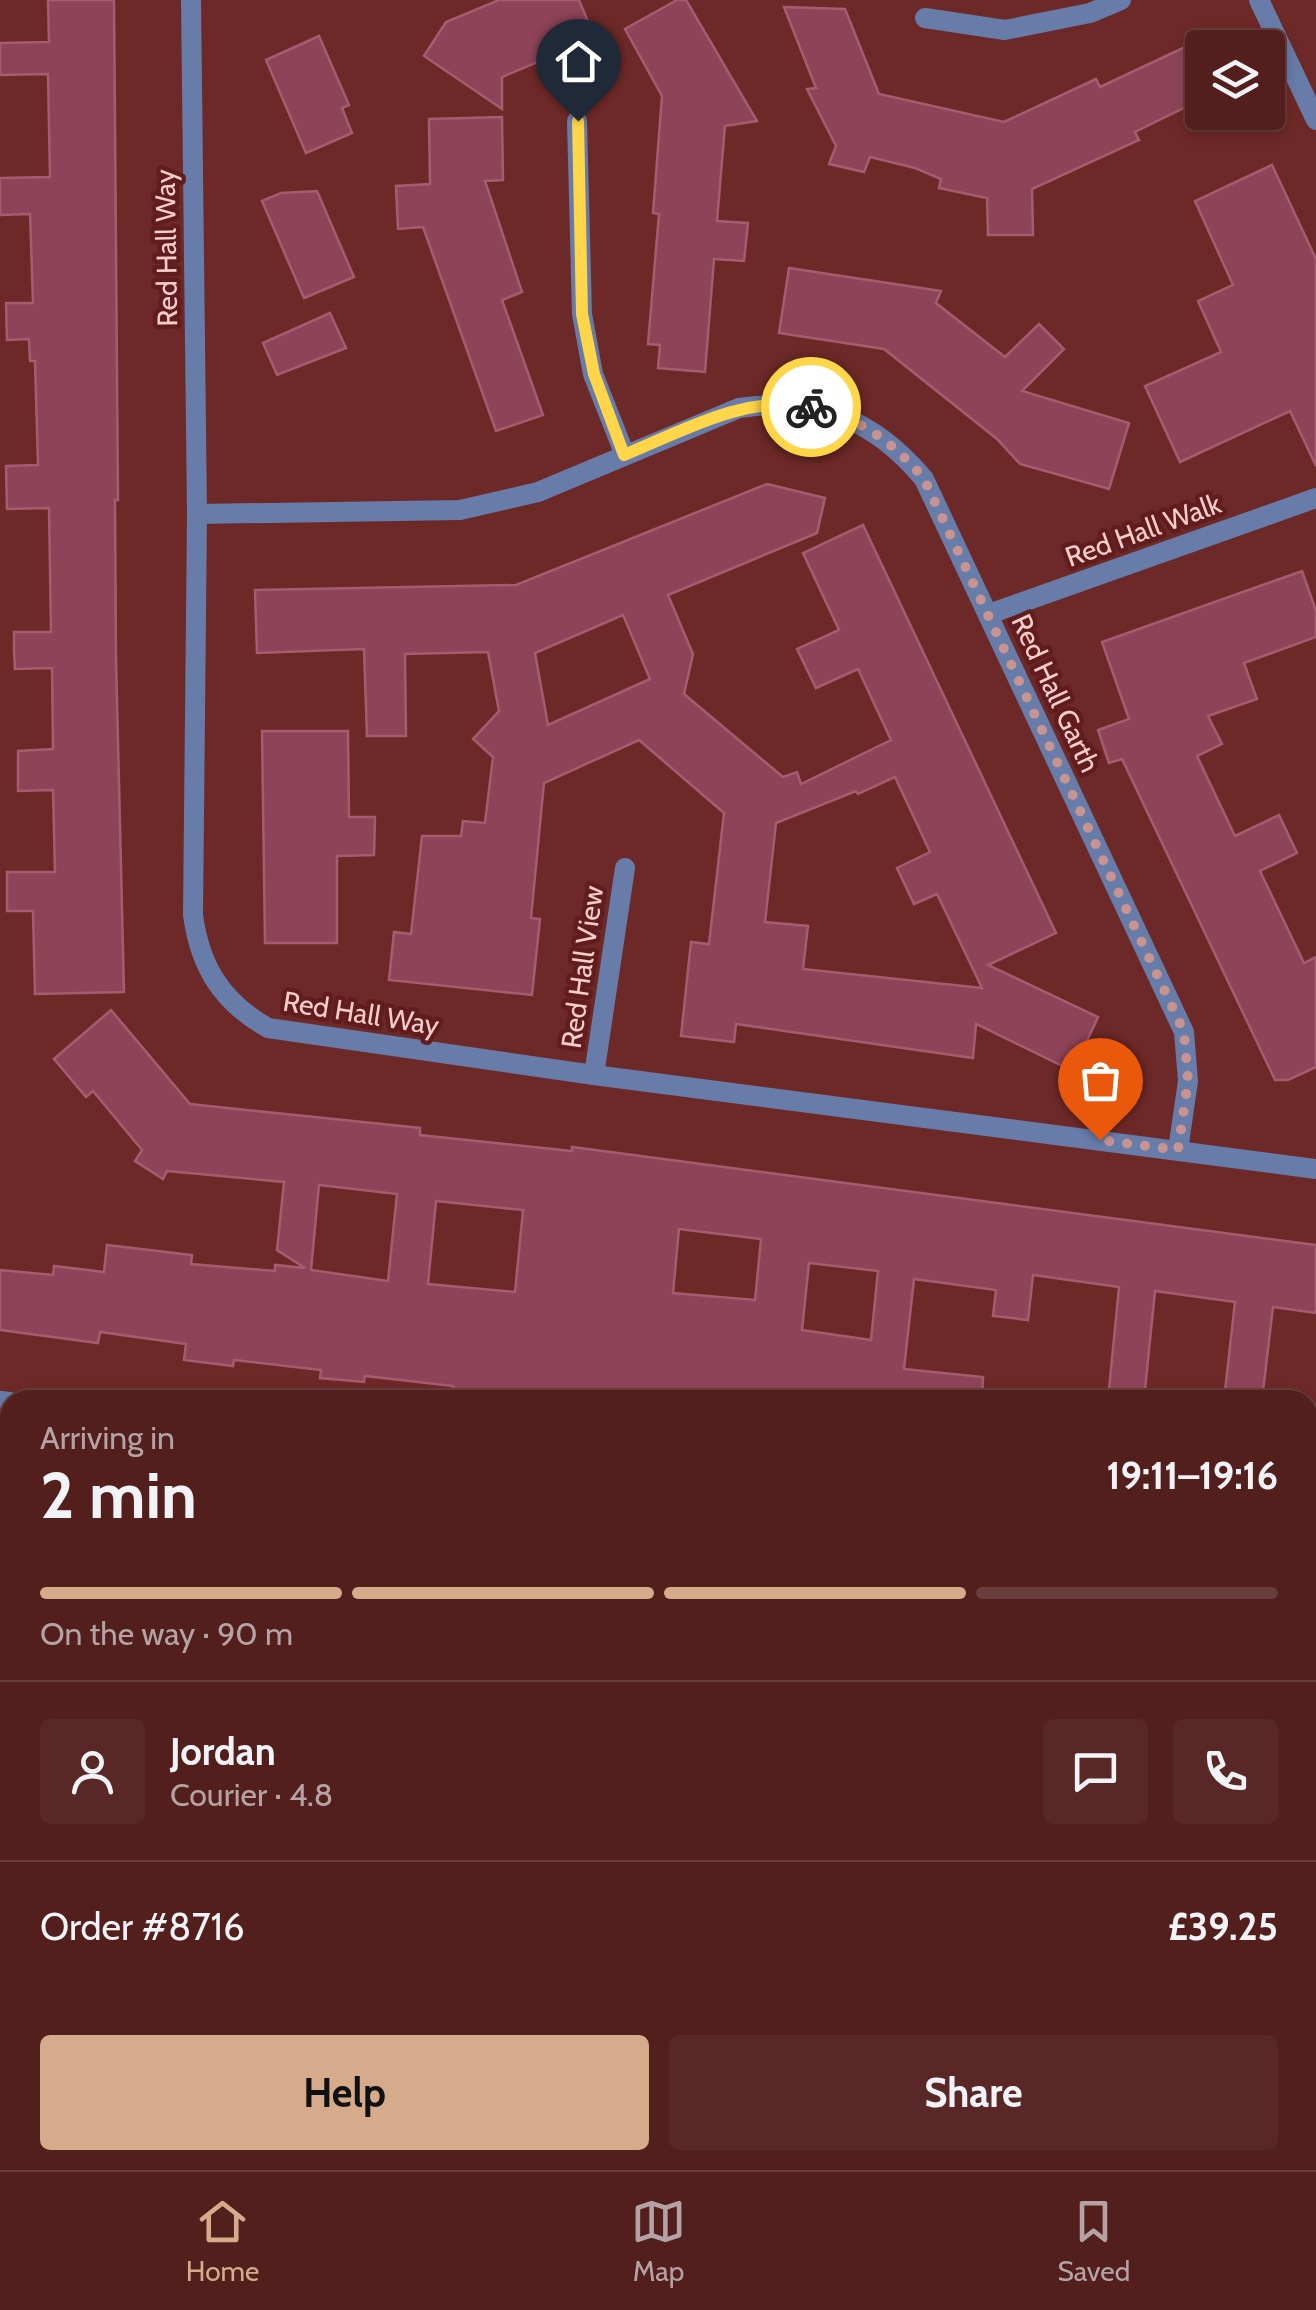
<!DOCTYPE html>
<html lang="en">
<head>
<meta charset="utf-8">
<style>
  body { margin:0; font-family:Cabin,sans-serif; background:#582726; color:#f1f3f6; height:100vh; display:flex; flex-direction:column; font-size:38px; white-space:nowrap }
  * { box-sizing:border-box; margin:0 }
  p { font-size:32px; color:#b5a2a4 }
  .icon { flex:none; width:55px; height:55px; fill:none; stroke:currentColor; stroke-width:2; stroke-linecap:round; stroke-linejoin:round }
  .map { position:relative; flex:1; overflow:hidden }
  .panel { position:absolute; left:0px; top:1390px; width:1318px; height:780px; display:flex; flex-direction:column; background:#521f1d; border-radius:30px 30px 0 0; box-shadow:0 5px 15px #0003,0 0 0 2px #683d3b }
  .panel>* { flex:none }
  .tools { position:absolute; left:1185px; top:30px; display:grid; gap:20px }
  .tools a { display:grid; place-items:center; width:100px; height:100px; border-radius:10px; background:#521f1d; box-shadow:0 5px 15px #0003,0 0 0 2px #683d3b; font-size:50px }
  .pin { position:absolute; display:grid; place-items:center; width:85px; height:85px; color:#fff; margin:-102px -42px; border-radius:50% 50% 50% 0; rotate:-45deg; box-shadow:0 0 10px #0007 }
  .pin .icon { rotate:45deg }
  .courier { position:absolute; display:grid; place-items:center; width:100px; height:100px; margin:-50px; border:8px solid #ffd54a; border-radius:50%; background:#fff; color:#222; box-shadow:0 2px 12px #0007 }
  .summary em { font-style:normal; font-weight:700 }
  .summary div { display:flex; flex-direction:column-reverse }
  .summary { display:flex; align-items:center; justify-content:space-between; height:170px; padding:0 40px }
  h1 { font-size:65px; font-weight:700; line-height:75px }
  .bar { display:grid; grid-template-columns:repeat(4,1fr); gap:15px 10px; align-content:center; height:120px; padding:0 40px }
  .bar i { height:12px; border-radius:8px; background:#683d3b }
  .bar .current { background:#d6ab8b }
  .bar p { grid-column:span 4 }
  .line { display:flex; align-items:center; gap:25px; padding:0 40px; border-top:2px solid #683d3b }
  .line div { flex:1 }
  .round { display:grid; place-items:center; flex:none; width:105px; height:105px; border-radius:10px; background:#582726 }
  .button { display:flex; gap:20px; margin-top:auto; padding:20px 40px }
  .button a { flex:1; height:115px; border-radius:10px; background:#d6ab8b; color:#111; font-size:40px; font-weight:700; line-height:115px; text-align:center }
  .button a+a { background:#582726; color:#f1f3f6 }
  .menu { display:flex; justify-content:space-around; align-items:center; height:140px; border-top:2px solid #683d3b; background:#521f1d; font-size:28px; color:#b5a2a4 }
  .menu a { display:grid; justify-items:center; gap:5px }
  .menu .current { color:#d6ab8b }
  .map>svg:first-child { display:block }
  .green { fill:#365f37 }
  .building { fill:#8e4458; stroke:#a65c6f; stroke-width:2.5; fill-rule:evenodd }
  .lines { fill:none; stroke-linecap:round; stroke-linejoin:round }
  .minor { stroke:#677ca8; stroke-width:20 }
  .done { stroke:#c89491; stroke-width:10; stroke-dasharray:0 18 }
  .route { stroke:#ffd54a; stroke-width:12 }
  .labels { text-anchor:middle; dominant-baseline:central; stroke-width:9; stroke-linejoin:round; paint-order:stroke }
  .street-label { font-size:28px; fill:#f9ceca; stroke:#611d1d }
</style>
</head>
<body>
<div class="map">
<svg width="1316" height="2170" viewBox="0 0 1316 2170">
  <rect width="100%" height="100%" fill="#6d2927"/>
  <!-- green -->
  <g class="green">
    <path d="M1316 1858V2170H883V2160H1308V1859Z"/>
    <path d="M0 1966 10 1968V2114L0 2113Z"/>
    <path d="M346 2160H633L624 2170H419Z"/>
  </g>
  <!-- building -->
  <g class="building">
    <path d="M48 0H114L118 500H115L116 658 124 992 35 994 33 911H7V872H55L53 790 18 791V751L53 749 52 668 15 669 14 651V632H51L49 508 7 509 6 466 38 465 35 361H30L29 339 7 340 6 303H33L30 214 0 215V178L50 177 48 74 0 75V43L49 42Z"/>
    <path d="M499 0H579L595 38 502 77V109L424 56 446 22Z"/>
    <path d="M677 0H686L757 121 725 126 717 221 748 223 744 261 714 259 705 372 658 368 660 345 648 344 659 214 653 213 662 96 625 29Z"/>
    <path d="M784 7 845 9 879 94 1004 122 1096 79 1100 87 1202 39V99L1135 132 1139 140 1032 189 1033 235H988L987 198 939 188 941 179 915 168 870 157 864 172 829 164 836 146 807 89 816 88Z"/>
    <path d="M319 36 349 105 342 108 352 133 306 153 266 60Z"/>
    <path d="M502 117 503 180 485 181 522 292 502 300 543 415 496 431 423 227 398 229 396 186 430 184 429 119Z"/>
    <path d="M1272 165 1316 259V466L1290 411 1180 462 1145 386 1221 352 1198 301 1233 285 1195 201Z"/>
    <path d="M317 191 354 277 304 298 262 201 281 193Z"/>
    <path d="M789 268 941 291 936 303 1005 357 1039 324 1064 349 1022 391 1129 423 1109 489 1020 464 997 439 884 349 779 333Z"/>
    <path d="M330 313 346 348 277 375 263 343Z"/>
    <path d="M767 484 825 498 817 533 668 595 693 654 684 694 783 777 797 772 801 784 891 740 858 669 816 688 797 649 839 630 803 553 863 525 1056 933 988 965 1098 1017 1073 1071 976 1024 973 1058 736 1024 734 1042 681 1036 691 942 709 944 724 813 639 740 544 783 531 918 540 919 532 995 389 980 394 932 411 934 422 836H461L463 821 485 823 493 757 473 739 499 711 488 652 405 654 406 736H367L364 649 257 653 255 590 516 585ZM623 615 650 679 548 725 535 653ZM895 777 930 852 897 868 914 904 937 894 982 988 803 969 808 926 765 922 776 823 856 791 858 794Z"/>
    <path d="M1302 571 1316 611V637L1244 663 1257 699 1208 716 1222 744 1197 756 1235 836 1279 815 1297 853 1260 871 1304 963 1316 957V1067L1288 1080H1275L1122 759 1109 763 1098 730 1129 719 1102 642Z"/>
    <path d="M262 731H348L349 817H375L374 855 337 856V943H265Z"/>
    <path d="M111 1010 190 1104 420 1128V1135L572 1151V1147L1316 1245V1313L1273 1307 1262 1400H1224L1235 1302 1155 1291 1144 1400H1108L1119 1287 1033 1275 1028 1320 993 1316 996 1290 914 1279 904 1369 983 1377 982 1400H557L500 1394 499 1400H492L452 1395 453 1386 365 1376 364 1382 320 1378 321 1370 234 1360 233 1366 184 1360 186 1344 100 1332 98 1343 0 1330V1270L53 1275 54 1266 104 1272 107 1245 192 1255 191 1264 275 1271V1265L305 1268 277 1250 284 1182 167 1171 163 1179 135 1161 142 1150 93 1091 86 1097 54 1059ZM319 1185 397 1194 388 1281 311 1270ZM436 1201 523 1210 515 1292 428 1284ZM679 1229 761 1239 755 1300 673 1293ZM809 1263 878 1271 871 1340 802 1330Z"/>
  </g>
  <g class="lines">
    <!-- minor -->
    <g class="minor">
      <path d="M191 0 197 514 193 915C200 967 222 1002 268 1028L594 1075 1316 1169"/>
      <path d="M1259 0 1316 120"/>
      <path d="M925 18 1005 30 1090 13 1121 0"/>
      <path d="M577 121 582 314 593 374 625 455"/>
      <path d="M197 514 460 510 538 492 739 408C817 397 873 418 924 479L1184 1032 1188 1081 1178 1150"/>
      <path d="M989 614 1316 498"/>
      <path d="M594 1075 625 868"/>
      <path d="M0 1401 10 1402"/>
      <path d="M1308 1577 1316 1579"/>
      <path d="M0 1941 10 1942"/>
      <path d="M0 2135 10 2137"/>
      <path d="M178 2160 249 2170"/>
      <path d="M643 2170 649 2160"/>
    </g>
  </g>
  <g class="lines">
    <!-- done -->
    <path class="done" d="M811 407C859 417 893 442 924 479L1184 1032 1188 1081 1178 1150 1100 1140"/>
    <!-- route -->
    <path class="route" d="M578 121 582 314 594 374 624 455C683 431 746 394 811 407"/>
  </g>
  <g class="labels">
    <!-- street labels -->
    <g class="street-label">
      <text transform="translate(166 248) rotate(-91)">Red Hall Way</text>
      <text transform="translate(1143 530) rotate(-20)">Red Hall Walk</text>
      <text transform="translate(1056 693) rotate(65)">Red Hall Garth</text>
      <text transform="translate(582 967) rotate(-82)">Red Hall View</text>
      <text transform="translate(361 1013) rotate(9)">Red Hall Way</text>
    </g>
  </g>
</svg>
<div class="tools">
<a><svg class="icon" aria-label="layers" viewBox="0 0 24 24"><path d="M12 4l9 5-9 5-9-5zM3 14l9 5 9-5"/></svg></a>
</div>
<div class="pin" style="left:1100px;top:1140px;background:#ea580c"><svg class="icon" aria-label="bag" viewBox="0 0 24 24"><path d="M5 8h14l-1 12H6zM9 8a3 3 0 0 1 6 0"/></svg></div>
<div class="pin" style="left:578px;top:121px;background:#1f2937"><svg class="icon" aria-label="home" viewBox="0 0 24 24"><path d="M3 11l9-7 9 7M6 9v11h12V9"/></svg></div>
<div class="courier" style="left:811px;top:407px"><svg class="icon" aria-label="bike" viewBox="0 0 24 24"><circle cx="6" cy="16" r="4"/><circle cx="18" cy="16" r="4"/><path d="M6 16l4-8h5l3 8M10 8l3 8H6M13 5h3"/></svg></div>
<section class="panel">
<div class="summary"><div><h1>2 min</h1><p>Arriving in</p></div><em>19:11–19:16</em></div>
<div class="bar"><i class="current"></i><i class="current"></i><i class="current"></i><i></i><p>On the way · 90 m</p></div>
<div class="line" style="height:180px"><a class="round"><svg class="icon" aria-label="person" viewBox="0 0 24 24"><circle cx="12" cy="8" r="4"/><path d="M4 21q1-7 8-7t8 7"/></svg></a><div><b>Jordan</b><p>Courier · 4.8</p></div><a class="round"><svg class="icon" aria-label="chat" viewBox="0 0 24 24"><path d="M4 5h16v11H9l-5 4z"/></svg></a><a class="round"><svg class="icon" aria-label="phone" viewBox="0 0 24 24"><path d="M5 4h4l2 5-3 2q2 4 5 5l2-3 5 2v4C11 20 4 13 5 4z"/></svg></a></div>
<div class="line" style="height:130px"><div>Order #8716</div><b>£39.25</b></div>
<div class="button"><a>Help</a><a>Share</a></div>
</section>
</div>
<nav class="menu">
<a class="current"><svg class="icon" aria-label="home" viewBox="0 0 24 24"><path d="M3 11l9-7 9 7M6 9v11h12V9"/></svg>Home</a>
<a><svg class="icon" aria-label="map" viewBox="0 0 24 24"><path d="M3 6l6-2 6 2 6-2v14l-6 2-6-2-6 2zM9 4v14M15 6v14"/></svg>Map</a>
<a><svg class="icon" aria-label="saved" viewBox="0 0 24 24"><path d="M7 4h10v16l-5-4-5 4z"/></svg>Saved</a>
</nav>
</body>
</html>
